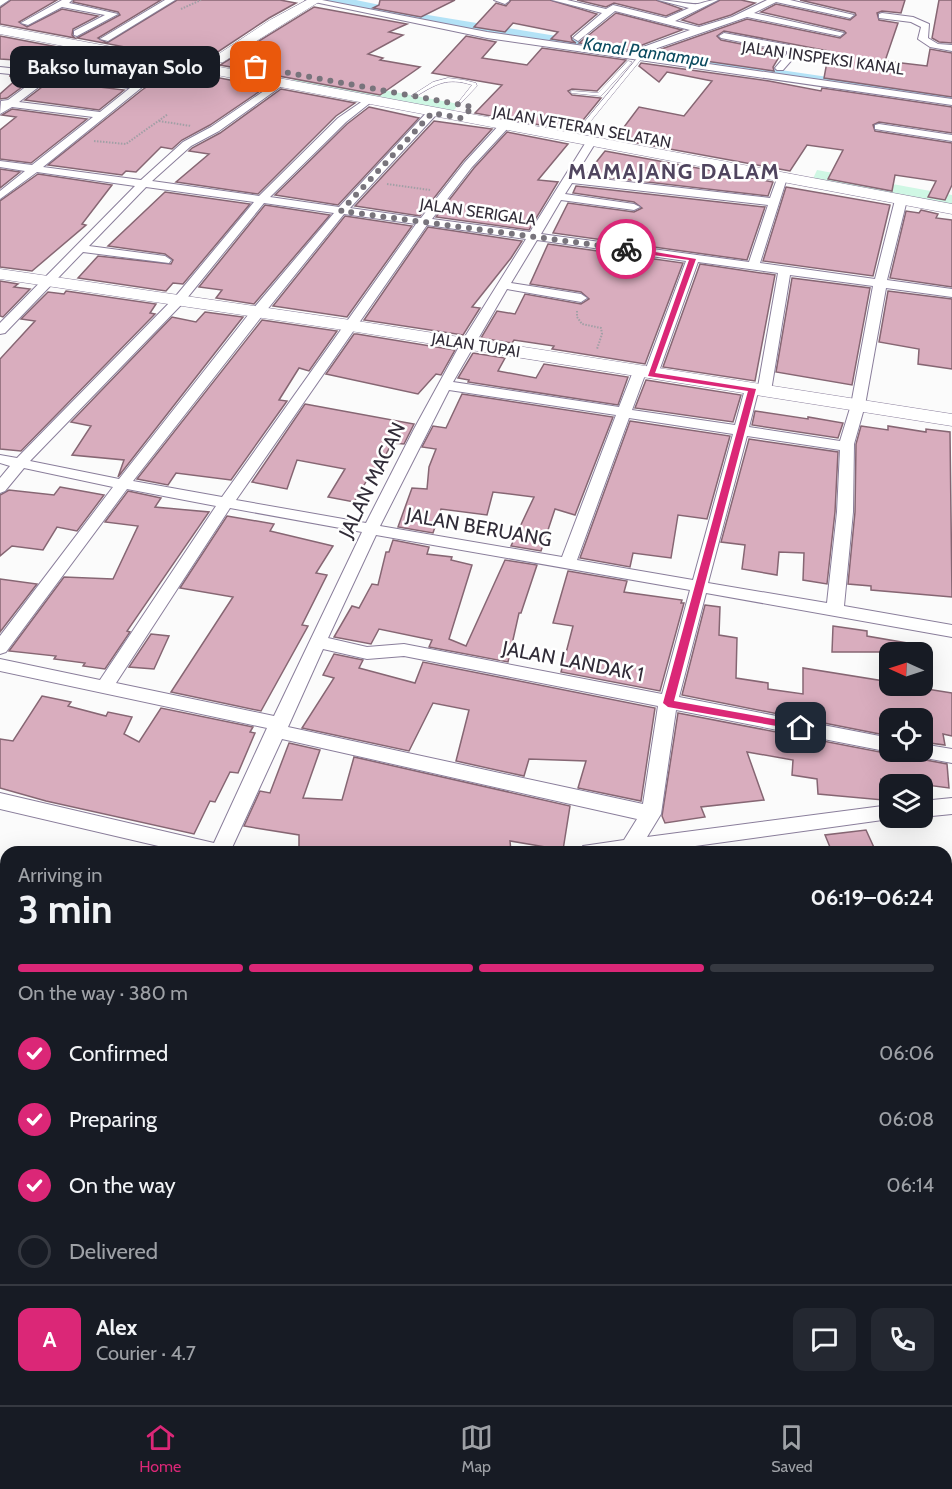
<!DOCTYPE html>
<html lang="en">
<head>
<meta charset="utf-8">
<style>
  body { margin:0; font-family:Cabin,sans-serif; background:#242831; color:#f1f3f6; height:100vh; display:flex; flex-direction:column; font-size:22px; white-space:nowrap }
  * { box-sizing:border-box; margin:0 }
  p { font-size:20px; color:#9ea1a6 }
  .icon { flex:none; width:33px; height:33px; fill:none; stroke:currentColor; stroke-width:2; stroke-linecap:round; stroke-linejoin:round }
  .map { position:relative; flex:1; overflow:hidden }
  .sheet { position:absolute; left:0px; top:846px; width:952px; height:560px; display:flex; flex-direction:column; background:#171b24; border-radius:18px 18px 0 0; box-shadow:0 6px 24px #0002 }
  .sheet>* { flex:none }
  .needle { width:39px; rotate:273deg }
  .tools { position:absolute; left:879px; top:642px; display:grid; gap:12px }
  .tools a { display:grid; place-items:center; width:54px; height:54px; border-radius:12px; background:#171b24; box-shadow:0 6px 24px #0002; font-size:30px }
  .pin { position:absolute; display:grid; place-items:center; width:51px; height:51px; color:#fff; margin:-26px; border-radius:12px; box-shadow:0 3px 9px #0006 }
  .courier { position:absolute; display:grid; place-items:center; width:60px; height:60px; margin:-30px; border:4px solid #db2777; border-radius:50%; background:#fff; color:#222; box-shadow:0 2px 8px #0007 }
  .bubble { position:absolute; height:42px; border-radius:12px; background:#171b24; box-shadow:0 6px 24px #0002; font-size:20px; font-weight:700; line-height:42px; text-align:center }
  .headline em { font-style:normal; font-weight:700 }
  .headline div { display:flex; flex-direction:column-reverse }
  .headline { display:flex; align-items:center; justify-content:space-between; height:102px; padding:0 18px }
  h1 { font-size:39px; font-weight:700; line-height:45px }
  .bar { display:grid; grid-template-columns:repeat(4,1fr); gap:9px 6px; align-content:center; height:72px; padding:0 18px }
  .bar i { height:8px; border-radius:4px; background:#363941 }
  .bar .active { background:#db2777 }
  .bar p { grid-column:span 4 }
  .line { display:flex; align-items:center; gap:15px; padding:0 18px; border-top:2px solid #363941 }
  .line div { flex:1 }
  .round { display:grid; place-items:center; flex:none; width:63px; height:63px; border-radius:12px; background:#242831 }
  ol { padding:0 18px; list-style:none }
  li { display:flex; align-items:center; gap:18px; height:66px }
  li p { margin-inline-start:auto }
  li .icon { padding:6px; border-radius:50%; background:#db2777; color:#fff; stroke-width:4 }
  li:last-child { color:#9ea1a6 }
  li i { width:33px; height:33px; border:3px solid #363941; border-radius:50% }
  .tabs { display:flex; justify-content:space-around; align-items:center; height:84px; border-top:2px solid #363941; background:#171b24; font-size:16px; color:#9ea1a6 }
  .tabs a { display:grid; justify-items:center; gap:3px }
  .tabs .active { color:#db2777 }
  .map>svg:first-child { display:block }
  .green { fill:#cff7e4 }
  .water { fill:#b3e2f6 }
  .building { fill:#d9adbe; stroke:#866673; stroke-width:1.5 }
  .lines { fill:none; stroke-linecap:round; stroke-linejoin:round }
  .lane-casing { stroke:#8a7e9b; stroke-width:1 }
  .street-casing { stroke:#8a7e9b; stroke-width:2 }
  .secondary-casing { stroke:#8a7e9b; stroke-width:1 }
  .primary-casing { stroke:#d6d5d7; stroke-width:2 }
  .path { stroke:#a19fa5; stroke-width:2; stroke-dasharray:1.5 1.5; stroke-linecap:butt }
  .lane { fill:#fff; fill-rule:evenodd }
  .street { fill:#fff; fill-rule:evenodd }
  .secondary { fill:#fff; fill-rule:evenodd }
  .primary { fill:#e0aa82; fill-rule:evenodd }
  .route { fill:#db2777 }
  .done { stroke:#78747c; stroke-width:6; stroke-dasharray:0 10.8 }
  .labels { text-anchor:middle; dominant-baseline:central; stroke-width:5; stroke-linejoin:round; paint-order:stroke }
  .far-street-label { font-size:16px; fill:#312c38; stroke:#fff }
  .far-water-label { font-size:18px; font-style:italic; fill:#0b4b60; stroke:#fff }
  .street-label { font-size:20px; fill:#312c38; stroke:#fff }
  .far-district-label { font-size:22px; font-weight:bold; letter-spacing:1.5px; fill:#50455f; stroke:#fff }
</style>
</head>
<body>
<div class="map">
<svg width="952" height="1405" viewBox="0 0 952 1405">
  <rect width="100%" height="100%" fill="#fbfbfb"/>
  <!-- green -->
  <g class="green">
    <path d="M303 75 459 104 449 116 287 84Z"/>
    <path d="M817 170 952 195V209L811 183Z"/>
    <path d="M952 1084V1226L946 1221V1085Z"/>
  </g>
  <!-- water -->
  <path class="water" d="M319 0H356L428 15 599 43 882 85 952 92V100L496 34Z"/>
  <!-- building -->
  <g class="building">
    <path d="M11 0H57L19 22 27 27 62 9 98 16 73 29 72 35 75 38 0 24V8Z"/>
    <path d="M74 0H161L98 38 107 43 177 0H280L296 3 269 18 210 57 209 60 215 64 77 38 120 15 118 12 73 2Z"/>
    <path d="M380 0H455L421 17 373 8 379 5Z"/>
    <path d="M511 0H550L597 14 571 36 572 40 576 43 551 39 558 32 513 23 505 32 474 27 496 3 506 6Z"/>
    <path d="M577 0H656L682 9 666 16 614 3 606 7Z"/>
    <path d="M720 0H741L755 3 731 15 699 25 682 20Z"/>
    <path d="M800 0H905L901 13 882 11 877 13 879 20 898 23 885 61 927 66 930 49 952 53V97L824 78 829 51 724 31 717 36 721 40 782 52 773 67 774 71 650 53 747 19 840 38 846 33 844 31 761 12 776 4 850 20 856 15 855 13Z"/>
    <path d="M939 0H952V43L939 42 932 38Z"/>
    <path d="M314 7 407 24 389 32 403 35 368 54 383 58 380 60 420 67 380 95 220 65Z"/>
    <path d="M616 13 682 30 642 45 641 52 579 43Z"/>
    <path d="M0 36 73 50 45 70 22 67 31 61 0 59Z"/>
    <path d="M466 36 496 42 482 58 527 65 542 48 626 60 597 91 572 89 568 91 572 95 601 98 579 125 578 132 475 113 502 85 432 73Z"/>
    <path d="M87 53 158 66 135 81 62 72Z"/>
    <path d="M641 63 769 81 821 91 822 88 952 107V133L879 122 873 125 875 131 952 143V185L945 200 928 197 936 181 895 175 892 191 828 179 843 150 807 145 790 171 615 139 639 107 684 116 712 81 667 72 659 82 639 66Z"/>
    <path d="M173 69 266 87 210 125 182 140 172 149 161 147 136 172 126 171 122 175 48 165 142 90Z"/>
    <path d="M9 76 33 79 7 98 0 99V94L19 77Z"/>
    <path d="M50 81 124 90 99 110 25 100Z"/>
    <path d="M281 89 355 103 336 116 258 194 176 182 209 154 189 151 192 148 220 133Z"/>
    <path d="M369 107 419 118 338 205 275 195 347 124Z"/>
    <path d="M12 109 87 119 31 163 0 159V130L16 117 2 115Z"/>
    <path d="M434 121 492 129 463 161 420 216 355 206Z"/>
    <path d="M507 132 568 144 538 180 558 182 529 230 436 217 474 168Z"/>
    <path d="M605 151 773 182 768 196 586 175Z"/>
    <path d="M0 169 20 172 0 188Z"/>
    <path d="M38 174 112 185 82 224 86 225 32 271 0 267V201Z"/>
    <path d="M576 186 765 207 747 260 553 233 568 203 634 212 642 208 634 202 573 193Z"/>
    <path d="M786 187 890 205 873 276 763 261Z"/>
    <path d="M165 192 250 204 183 284 173 283 166 291 78 278 98 256 171 264 173 260 165 254 108 246Z"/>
    <path d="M265 205 330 215 254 304 216 298 222 290 199 287Z"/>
    <path d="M921 210 938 214 936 218 952 220V287L890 278 906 211 919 213Z"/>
    <path d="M345 216 412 226 347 317 273 306Z"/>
    <path d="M428 227 522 241 511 258 472 307 480 308 463 335 364 320Z"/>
    <path d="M548 244 683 263 645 364 552 349 554 346 514 340 512 343 481 338 497 311 515 314 525 294 581 304 589 299 581 292 530 284Z"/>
    <path d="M700 264 775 275 755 381 663 367Z"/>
    <path d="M792 278 870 288 852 385 776 372Z"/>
    <path d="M0 281 18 284 14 287 30 289 3 317 0 316Z"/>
    <path d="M66 291 156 304 150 313 155 314 21 451 0 449V359L35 321 21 319 48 292 64 294Z"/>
    <path d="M888 291 952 299V369L918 364 919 349 879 342Z"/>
    <path d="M205 312 243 317 118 477 124 460 72 455 91 426 71 422 172 317 196 322Z"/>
    <path d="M262 320 337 331 309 371 299 368 279 400 287 401 231 480 176 473 168 485 137 479Z"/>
    <path d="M354 334H357L455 350 441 375 436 374 418 394 326 374Z"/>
    <path d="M473 353 505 358 498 371 536 378 544 364 628 377 618 405 468 382 469 380 458 378Z"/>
    <path d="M646 380 741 395 733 422 635 408Z"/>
    <path d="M462 394 613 417 575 515 555 509 541 551 511 546 534 497 493 492 487 515 441 509 433 533 398 527 412 488 427 489 429 467 436 449 422 447 433 426 446 428Z"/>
    <path d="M305 404 414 424 404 444 392 443 377 471 373 470 354 502 328 497 345 469 297 460 287 489 252 482Z"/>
    <path d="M755 411 808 419V417L843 423 838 438 752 425Z"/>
    <path d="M630 421 730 436 707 519 678 515 671 558 633 553 630 567 580 558Z"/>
    <path d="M861 426 888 430V426L926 432V429L950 432 952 597 871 590V586L848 584 855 512 856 444Z"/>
    <path d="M749 439 838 452 835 512 827 584 803 580 804 553 779 552 777 575 742 569 745 545 721 542Z"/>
    <path d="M60 487 104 495 77 531 57 527 43 550 12 546 0 556V495L9 490 54 495Z"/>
    <path d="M128 491 161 498 155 507 209 512 127 631 130 632 105 669 83 666 85 663 54 659 56 656 9 651 64 577 113 579 138 526 105 522Z"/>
    <path d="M227 516 274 524 270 531 333 546 316 573 327 575 302 625 308 626 261 711 171 692 233 597 180 588Z"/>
    <path d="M393 540 429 547 427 554 452 557 451 560 472 565 449 639 466 646 505 560 537 565 521 613H519L508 662 429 647 432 640 379 629 371 644 334 637 352 606 359 608 372 584 378 585 386 552H389Z"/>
    <path d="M568 571 627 581 624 592 682 600 681 603H684L660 691 561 672 573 626 553 623Z"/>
    <path d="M0 579 37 584 0 632Z"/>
    <path d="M705 605 720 607 719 635 737 638 736 678 768 683V689L803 694V668L890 682V686H908L952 693V736L943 734 945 745 922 742V718H890V736L682 695Z"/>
    <path d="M833 626 867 631V636L907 643V652H832Z"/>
    <path d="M151 634 169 636 154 669 129 667Z"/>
    <path d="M334 654 363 660 359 668 415 683 423 662 655 708 641 801 578 788 586 761 529 759 524 776 456 761 469 710 433 703 409 751 302 728 334 678 323 675Z"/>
    <path d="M42 696 71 702 68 706 106 716 108 712 132 717 124 734 139 742 161 708 253 727 250 732 255 733 238 773 230 772 215 802 210 801 194 834 46 801 0 788V739L13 741Z"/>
    <path d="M678 713 890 754 892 752H911L915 758 947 764 949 788 881 779 883 800 818 794 817 779 792 775 793 760 747 752 764 800 701 807 705 817 665 823 662 816Z"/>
    <path d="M289 743 320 750 303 798 342 800 354 757 570 806 563 850 510 841 511 852H299V835L244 826 260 791 270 793Z"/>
    <path d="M866 830 876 852H832L825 835Z"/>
  </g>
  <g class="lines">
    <defs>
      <g id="lane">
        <path d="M639 56 643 57 585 128H581V126Z"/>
        <path d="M628 61 632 62 601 96 572 93 570 92 572 91 598 93Z"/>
        <path d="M448 78 464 80 476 83 477 86 459 105 457 104 472 85C447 77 436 84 415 97L411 96 433 82Z"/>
        <rect x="107" y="1400" width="14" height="5"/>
        <rect x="214" y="1400" width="14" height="5"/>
      </g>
      <g id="street">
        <path d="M0 0H9L0 6Z"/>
        <path d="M62 0H72L69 3 118 14 77 36 74 35V31L105 15 62 7 28 25 21 23Z"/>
        <path d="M165 0H175L108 41 100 39Z"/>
        <path d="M305 0H322L487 32 952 99V105L487 38Z"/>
        <path d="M494 0H509V1L505 4Z"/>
        <path d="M552 0H567L606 9 613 5 666 18 689 8 658 0C668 0 691 5 698 4 706 2 710 0 718 0L675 21 699 27 732 17 767 0H790L854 15 850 18 776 2 754 13 844 33 840 36 747 17 646 52 643 51V47L690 30 615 11 578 41 573 38 575 36 602 13Z"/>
        <path d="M882 13 913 17 929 24 928 38 938 44 952 45V51L930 47 918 39 921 27 911 22 879 18V14Z"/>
        <path d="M724 33 789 45 794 48 797 54 783 70H777L775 68 787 54V51L721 38 719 36Z"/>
        <path d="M87 43 90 44V48L56 74 136 83 170 61 178 63 141 88 43 167 141 180 183 142 211 127 280 80 283 81V85L219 131 191 146 152 181 259 196 338 118 367 98 372 101 370 103 346 122 270 197 339 207 428 111 432 110 437 113 436 115 350 208 421 218 465 162 500 124H508V128L472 167 432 219 530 232 586 142 591 139 596 142 575 176 770 198 778 176H786L787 178 760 263 875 279 895 200 901 197 905 198 907 200 887 280 952 289V297L886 288 865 405 854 444 853 512 844 606 952 625V637L706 593 679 697 890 738V752H892H890L676 710 661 814 647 837 890 805V818H897L652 852H580L583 846 624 840 637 819 282 739 230 852H184L0 809V793L214 843 267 728 0 671V659L100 680 216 506 127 489 6 652 0 654V636L113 487 24 468 5 491 0 493V478L10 466 0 463V455L17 458 175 297 254 202 146 187 89 246 165 256 171 260 169 263 83 252 5 333 0 334V323L135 186 37 172 0 199V191L25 171 0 167V161L32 165 93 117 12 107 0 114 1 101 8 100 39 77 0 73V67L46 72ZM49 79 130 88 100 112 19 102ZM572 183 768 205 749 262 541 234 561 200 634 210 640 207 634 204 565 194ZM264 203 334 213 252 310 119 479 30 461 183 303ZM344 214 416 224 222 497 133 481 262 316ZM427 225 526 239 461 343 414 429 366 523 236 500ZM537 240 686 261 645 371 639 368 634 369 619 407 453 382 507 289 581 302 587 298 581 294 511 283ZM698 262 778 273 758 387 752 385 745 389 735 425 632 410 645 375 651 378 658 374ZM790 275 873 286 851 405 840 441 749 427 758 392 764 395 771 391ZM449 390 616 415 562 557 380 526ZM629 418 733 434 693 580 577 560ZM747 436 840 450 837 512 827 603 708 583ZM230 508 362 532 274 716 116 683ZM376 535 690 590 662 694 404 644 367 647 328 638ZM323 649 367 659 404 656 658 706 643 804 288 727Z"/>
        <path d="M879 124 952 135V141L875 129V125Z"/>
        <path d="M922 744 952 749V763L915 756 913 752H922Z"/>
        <path d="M952 798V814L922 817V801Z"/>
        <rect x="0" y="911" width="6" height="18"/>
      </g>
      <g id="secondary">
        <path d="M307 0H322L223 62 218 63 211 59 270 20Z"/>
        <path d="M0 26 952 204V214L0 34Z"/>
        <path d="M0 269 357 321 952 414V426L357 332 0 279Z"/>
        <path d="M946 1212 952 1215V1252L946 1250Z"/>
      </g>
      <g id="primary">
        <path d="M952 1006V1038L946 1039V1007Z"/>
        <path d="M952 1044V1078L946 1079V1045Z"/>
        <path d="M6 1193V1233L0 1234V1194Z"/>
      </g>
    </defs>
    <!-- lane casing -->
    <use href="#lane" class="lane-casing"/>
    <!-- street casing -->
    <use href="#street" class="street-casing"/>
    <!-- secondary casing -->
    <use href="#secondary" class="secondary-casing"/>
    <!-- primary casing -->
    <use href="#primary" class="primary-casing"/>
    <!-- path -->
    <g class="path">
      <path d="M181 9 201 0"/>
      <path d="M159 121 191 126"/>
      <path d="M94 141 126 144 168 114"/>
      <path d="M387 184 430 190"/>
      <path d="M577 311V317L582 324 601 328 602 334 597 349"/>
    </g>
    <!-- lane -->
    <use href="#lane" class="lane"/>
    <!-- street -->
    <use href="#street" class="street"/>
    <!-- secondary -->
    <use href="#secondary" class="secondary"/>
    <!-- primary -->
    <use href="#primary" class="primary"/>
  </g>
  <!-- route -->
  <path class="route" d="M626 247 696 259 655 373 756 389 674 701 801 724 805 725V731L668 707 663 703 748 391 648 376 689 260 624 251Z"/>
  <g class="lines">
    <!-- done -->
    <path class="done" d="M256 67 473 107 461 118 432 113 341 211 626 249"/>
  </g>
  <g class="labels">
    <!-- far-street labels -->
    <g class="far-street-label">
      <text transform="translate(823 58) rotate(8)">JALAN INSPEKSI KANAL</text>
      <text transform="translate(582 127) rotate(10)">JALAN VETERAN SELATAN</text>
      <text transform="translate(478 212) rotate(8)">JALAN SERIGALA</text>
      <text transform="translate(476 345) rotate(9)">JALAN TUPAI</text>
    </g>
    <!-- far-water labels -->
    <g class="far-water-label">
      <text transform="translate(646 52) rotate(8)">Kanal Pannampu</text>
    </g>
    <!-- street labels -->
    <g class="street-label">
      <text transform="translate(372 480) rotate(-64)">JALAN MACAN</text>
      <text transform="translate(479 527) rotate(10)">JALAN BERUANG</text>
      <text transform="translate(573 661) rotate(11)">JALAN LANDAK 1</text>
    </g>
    <!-- far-district labels -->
    <g class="far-district-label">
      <text x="674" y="171">MAMAJANG DALAM</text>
    </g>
  </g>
</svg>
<div class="tools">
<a><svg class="needle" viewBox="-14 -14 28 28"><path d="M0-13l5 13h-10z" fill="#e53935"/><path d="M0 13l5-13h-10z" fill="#9ea1a6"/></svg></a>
<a><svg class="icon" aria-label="locate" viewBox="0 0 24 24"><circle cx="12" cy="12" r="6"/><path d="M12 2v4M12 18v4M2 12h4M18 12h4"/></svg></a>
<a><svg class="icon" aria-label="layers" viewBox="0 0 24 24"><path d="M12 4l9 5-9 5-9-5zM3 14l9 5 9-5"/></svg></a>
</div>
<div class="pin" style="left:256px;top:67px;background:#ea580c"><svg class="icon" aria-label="bag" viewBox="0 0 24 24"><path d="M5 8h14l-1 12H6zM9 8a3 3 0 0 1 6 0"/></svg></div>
<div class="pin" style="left:801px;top:728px;background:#1f2937"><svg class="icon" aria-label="home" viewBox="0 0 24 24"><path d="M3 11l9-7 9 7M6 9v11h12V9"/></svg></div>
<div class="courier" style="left:626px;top:249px"><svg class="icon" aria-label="bike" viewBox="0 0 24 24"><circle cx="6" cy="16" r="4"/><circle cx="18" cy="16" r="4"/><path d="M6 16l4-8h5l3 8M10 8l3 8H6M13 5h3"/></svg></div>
<div class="bubble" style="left:10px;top:46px;width:210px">Bakso lumayan Solo</div>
<section class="sheet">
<div class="headline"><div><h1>3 min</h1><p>Arriving in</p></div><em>06:19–06:24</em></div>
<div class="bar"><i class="active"></i><i class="active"></i><i class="active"></i><i></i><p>On the way · 380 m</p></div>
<ol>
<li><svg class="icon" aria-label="check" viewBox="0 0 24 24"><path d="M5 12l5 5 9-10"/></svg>Confirmed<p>06:06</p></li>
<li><svg class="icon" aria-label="check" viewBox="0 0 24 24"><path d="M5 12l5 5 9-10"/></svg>Preparing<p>06:08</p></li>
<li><svg class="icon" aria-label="check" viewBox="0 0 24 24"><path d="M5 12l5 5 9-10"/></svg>On the way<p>06:14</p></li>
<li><i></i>Delivered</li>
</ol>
<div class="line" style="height:108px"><b class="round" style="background:#db2777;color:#fff">A</b><div><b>Alex</b><p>Courier · 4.7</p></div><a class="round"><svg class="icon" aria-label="chat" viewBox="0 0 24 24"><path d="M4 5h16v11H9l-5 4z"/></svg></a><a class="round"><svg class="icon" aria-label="phone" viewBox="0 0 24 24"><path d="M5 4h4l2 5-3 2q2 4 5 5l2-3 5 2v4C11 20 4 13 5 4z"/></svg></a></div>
</section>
</div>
<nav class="tabs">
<a class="active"><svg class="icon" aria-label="home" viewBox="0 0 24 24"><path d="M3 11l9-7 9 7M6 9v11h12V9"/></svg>Home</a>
<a><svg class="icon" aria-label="map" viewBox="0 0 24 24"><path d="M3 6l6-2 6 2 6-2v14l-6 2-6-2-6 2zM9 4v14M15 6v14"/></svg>Map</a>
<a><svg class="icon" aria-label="saved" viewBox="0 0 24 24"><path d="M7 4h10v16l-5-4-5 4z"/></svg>Saved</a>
</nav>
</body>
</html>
